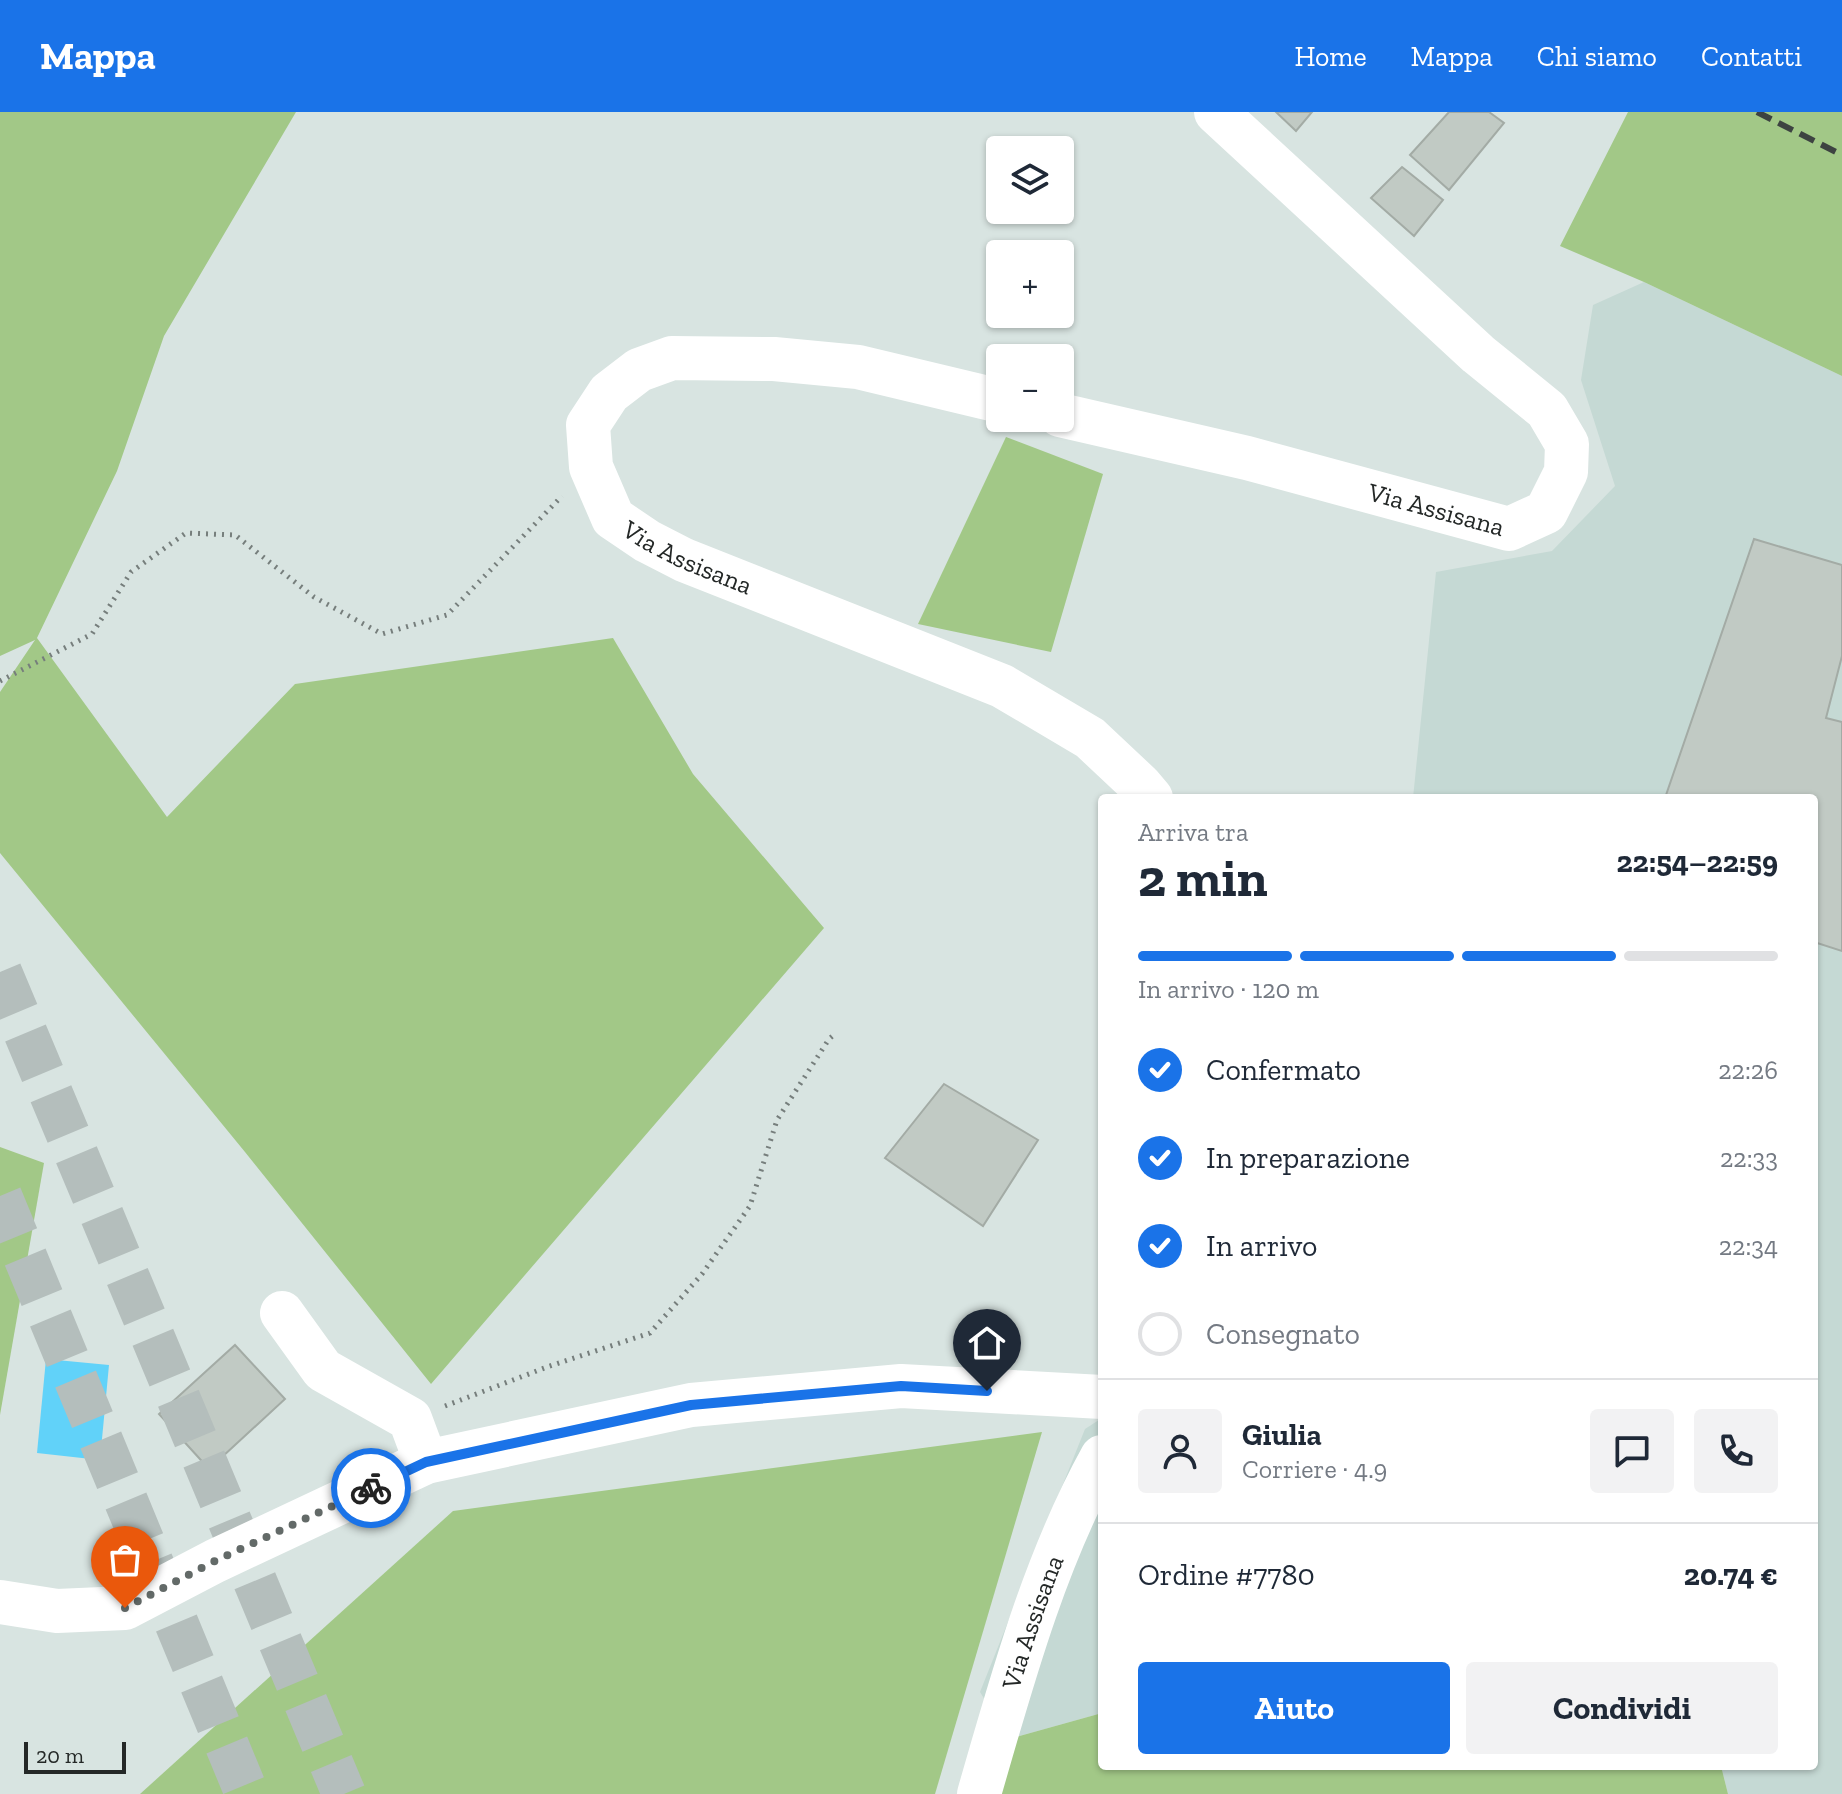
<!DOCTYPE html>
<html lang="it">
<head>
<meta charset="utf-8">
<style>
  body { margin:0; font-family:"Zilla Slab",serif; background:#f2f2f3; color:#1f2937; height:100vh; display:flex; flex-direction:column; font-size:30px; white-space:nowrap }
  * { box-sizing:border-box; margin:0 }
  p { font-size:26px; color:#747a83 }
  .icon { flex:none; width:44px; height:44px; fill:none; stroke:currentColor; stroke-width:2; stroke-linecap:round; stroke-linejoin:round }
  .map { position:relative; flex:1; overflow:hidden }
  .drawer { position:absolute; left:1098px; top:682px; width:720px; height:976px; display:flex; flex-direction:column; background:#fff; border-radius:8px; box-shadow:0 2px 6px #0004 }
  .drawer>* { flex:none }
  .tools { position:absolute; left:986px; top:24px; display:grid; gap:16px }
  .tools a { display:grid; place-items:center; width:88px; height:88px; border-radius:8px; background:#fff; box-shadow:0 2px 6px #0004; font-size:40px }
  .scale { position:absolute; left:24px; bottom:20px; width:102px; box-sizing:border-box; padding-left:8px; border:4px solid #242827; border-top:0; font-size:22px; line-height:28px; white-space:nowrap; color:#242827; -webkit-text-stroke:6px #d8e4e1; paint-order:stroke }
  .pin { position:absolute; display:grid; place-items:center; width:68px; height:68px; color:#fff; margin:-82px -34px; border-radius:50% 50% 50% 0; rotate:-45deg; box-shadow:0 0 8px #0007 }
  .pin .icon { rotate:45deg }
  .courier { position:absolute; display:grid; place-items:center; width:80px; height:80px; margin:-40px; border:6px solid #1a73e8; border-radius:50%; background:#fff; color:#222; box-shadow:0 2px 10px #0007 }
  .headline em { font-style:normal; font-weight:700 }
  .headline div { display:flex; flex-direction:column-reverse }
  .headline { display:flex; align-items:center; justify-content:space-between; height:136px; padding:0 40px }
  h1 { font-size:52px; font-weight:700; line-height:60px }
  .bar { display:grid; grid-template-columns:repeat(4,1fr); gap:12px 8px; align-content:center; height:96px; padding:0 40px }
  .bar i { height:10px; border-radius:6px; background:#e0e1e3 }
  .bar .selected { background:#1a73e8 }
  .bar p { grid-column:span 4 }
  .line { display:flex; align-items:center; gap:20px; padding:0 40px; border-top:2px solid #e0e1e3 }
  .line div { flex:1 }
  .round { display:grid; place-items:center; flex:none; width:84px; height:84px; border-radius:8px; background:#f2f2f3 }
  ol { padding:0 40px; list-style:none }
  li { display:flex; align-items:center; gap:24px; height:88px }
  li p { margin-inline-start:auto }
  li .icon { padding:8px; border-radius:50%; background:#1a73e8; color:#fff; stroke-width:4 }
  li:last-child { color:#747a83 }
  li i { width:44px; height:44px; border:4px solid #e0e1e3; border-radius:50% }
  .cta { display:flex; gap:16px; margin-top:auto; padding:16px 40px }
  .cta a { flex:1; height:92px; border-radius:8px; background:#1a73e8; color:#fff; font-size:32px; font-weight:700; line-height:92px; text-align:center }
  .cta a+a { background:#f2f2f3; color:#1f2937 }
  header { display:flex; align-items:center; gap:48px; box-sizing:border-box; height:112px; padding:0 40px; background:#1a73e8; color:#fff }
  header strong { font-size:38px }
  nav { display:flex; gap:44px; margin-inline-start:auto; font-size:28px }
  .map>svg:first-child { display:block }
  .built { fill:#c5d9d4 }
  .green { fill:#a2c887 }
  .water { fill:#61d2f9 }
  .building { fill:#c1cac4; stroke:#a3aba5; stroke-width:2 }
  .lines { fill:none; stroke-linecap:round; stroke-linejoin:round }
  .highway-tunnel { stroke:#b4bebc; stroke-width:44; stroke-dasharray:44 22; stroke-linecap:butt }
  .path { stroke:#767e7c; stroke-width:5; stroke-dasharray:2 6; stroke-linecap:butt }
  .minor { stroke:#fff; stroke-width:44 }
  .major { stroke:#fff; stroke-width:44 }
  .rail { stroke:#3d4341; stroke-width:6; stroke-dasharray:16 8; stroke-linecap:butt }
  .done { stroke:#636a68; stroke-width:8; stroke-dasharray:0 14.4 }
  .route { stroke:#1a73e8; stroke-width:10 }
  .labels { text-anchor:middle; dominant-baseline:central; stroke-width:7; stroke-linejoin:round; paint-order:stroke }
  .street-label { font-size:26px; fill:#242827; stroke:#d8e4e1 }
</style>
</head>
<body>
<header>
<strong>Mappa</strong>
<nav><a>Home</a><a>Mappa</a><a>Chi siamo</a><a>Contatti</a></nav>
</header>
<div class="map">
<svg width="1842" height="1682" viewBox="0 0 1842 1682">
  <rect width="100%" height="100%" fill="#d8e4e1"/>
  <!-- built -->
  <g class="built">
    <path d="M1644 170 1842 264V1682H1728L1721 1654H1814V686H1413L1436 460 1552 439 1615 374 1581 268 1593 193Z"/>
    <path d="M1102 1306V1601L1009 1627 980 1580 1085 1317Z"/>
  </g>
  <!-- green -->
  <g class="green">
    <path d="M0 0H296L164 224 117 359 37 526 167 705 295 572 613 526 693 662 824 816 431 1272 245 1040 0 741V580L35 528 0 544Z"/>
    <path d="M1628 0H1842V264L1644 170 1560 134Z"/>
    <path d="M1006 325 1103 362 1051 540 918 512Z"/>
    <path d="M0 1035 44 1051 0 1303Z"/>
    <path d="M1042 1320 935 1682H140L453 1399Z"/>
    <path d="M1102 1601V1654H1721L1728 1682H993L1009 1627Z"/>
  </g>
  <!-- water -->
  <path class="water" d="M46 1247 109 1253 100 1348 37 1341Z"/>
  <!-- building -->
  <g class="building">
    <path d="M1276 0H1312L1296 19Z"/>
    <path d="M1449 0H1489L1504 11 1449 78 1410 43Z"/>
    <path d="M1402 55 1443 88 1414 124 1371 86Z"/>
    <path d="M1754 427 1842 453V544L1826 606 1842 610V839L1814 830V686H1665Z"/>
    <path d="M944 972 1038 1028 983 1114 885 1046Z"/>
    <path d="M235 1233 285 1287 209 1357 159 1302Z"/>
  </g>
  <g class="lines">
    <!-- highway-tunnel -->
    <g class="highway-tunnel">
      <path d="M0 860 344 1682"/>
      <path d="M0 1084 247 1682"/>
    </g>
    <!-- path -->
    <g class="path">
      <path d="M0 569 92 522 131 460 186 421 235 423 314 485 382 522 447 503 562 384"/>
      <path d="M445 1294 547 1255 650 1221 702 1162 750 1094 777 1008 829 927 835 922"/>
    </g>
    <!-- minor -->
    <g class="minor">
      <path d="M282 1201 323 1258 410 1307 426 1350"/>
      <path d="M0 1490 57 1499 125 1496 215 1449 426 1350 691 1293 901 1274 1102 1285"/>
    </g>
    <!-- major -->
    <g class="major">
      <path id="s1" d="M1000 289 858 255 774 247 672 246 639 258 609 281 588 313 591 355 613 406 647 429 684 448 1002 574 1090 626 1140 673 1151 686"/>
      <path id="s2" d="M1060 303 1247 346 1509 417 1546 400 1566 360 1567 332 1547 298 1478 242 1216 0"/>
      <path id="s3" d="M979 1682C1012 1568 1044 1450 1102 1345"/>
    </g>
    <!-- rail -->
    <path class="rail" d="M1757 0 1842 43"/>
  </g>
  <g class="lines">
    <!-- done -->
    <path class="done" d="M125 1496 215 1449 371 1376"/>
    <!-- route -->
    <path class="route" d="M371 1376 426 1350 691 1293 901 1274 987 1279"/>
  </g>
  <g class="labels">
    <!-- street labels -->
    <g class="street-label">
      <text stroke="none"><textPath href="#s2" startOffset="388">Via Assisana</textPath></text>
      <text stroke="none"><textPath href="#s1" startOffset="626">Via Assisana</textPath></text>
      <text stroke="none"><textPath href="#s3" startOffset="180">Via Assisana</textPath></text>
    </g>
  </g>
</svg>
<div class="tools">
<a><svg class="icon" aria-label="layers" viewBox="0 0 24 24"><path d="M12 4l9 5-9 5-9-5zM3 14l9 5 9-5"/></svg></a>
<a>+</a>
<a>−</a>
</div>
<div class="scale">20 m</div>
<div class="pin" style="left:125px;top:1496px;background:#ea580c"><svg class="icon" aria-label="bag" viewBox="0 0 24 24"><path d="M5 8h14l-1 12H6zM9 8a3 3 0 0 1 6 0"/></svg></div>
<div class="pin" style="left:987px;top:1279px;background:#1f2937"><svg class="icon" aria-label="home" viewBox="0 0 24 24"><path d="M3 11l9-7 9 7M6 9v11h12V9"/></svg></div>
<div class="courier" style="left:371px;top:1376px"><svg class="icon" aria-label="bike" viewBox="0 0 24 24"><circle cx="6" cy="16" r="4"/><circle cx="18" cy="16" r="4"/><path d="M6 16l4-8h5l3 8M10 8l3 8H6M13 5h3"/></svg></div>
<section class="drawer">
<div class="headline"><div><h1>2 min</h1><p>Arriva tra</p></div><em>22:54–22:59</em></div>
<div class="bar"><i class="selected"></i><i class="selected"></i><i class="selected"></i><i></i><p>In arrivo · 120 m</p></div>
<ol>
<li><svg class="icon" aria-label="check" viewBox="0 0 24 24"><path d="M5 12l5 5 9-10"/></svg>Confermato<p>22:26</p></li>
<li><svg class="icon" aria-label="check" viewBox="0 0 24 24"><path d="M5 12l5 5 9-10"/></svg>In preparazione<p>22:33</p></li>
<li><svg class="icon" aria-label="check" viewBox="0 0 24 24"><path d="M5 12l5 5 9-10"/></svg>In arrivo<p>22:34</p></li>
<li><i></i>Consegnato</li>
</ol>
<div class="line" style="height:144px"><a class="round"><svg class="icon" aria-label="person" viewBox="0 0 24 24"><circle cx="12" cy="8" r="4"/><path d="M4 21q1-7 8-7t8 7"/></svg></a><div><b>Giulia</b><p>Corriere · 4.9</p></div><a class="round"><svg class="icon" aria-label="chat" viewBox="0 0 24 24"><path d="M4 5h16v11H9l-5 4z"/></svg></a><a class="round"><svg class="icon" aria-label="phone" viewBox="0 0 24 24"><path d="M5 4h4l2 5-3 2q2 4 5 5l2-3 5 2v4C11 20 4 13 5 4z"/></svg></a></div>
<div class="line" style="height:104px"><div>Ordine #7780</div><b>20.74 €</b></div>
<div class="cta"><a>Aiuto</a><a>Condividi</a></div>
</section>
</div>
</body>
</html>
